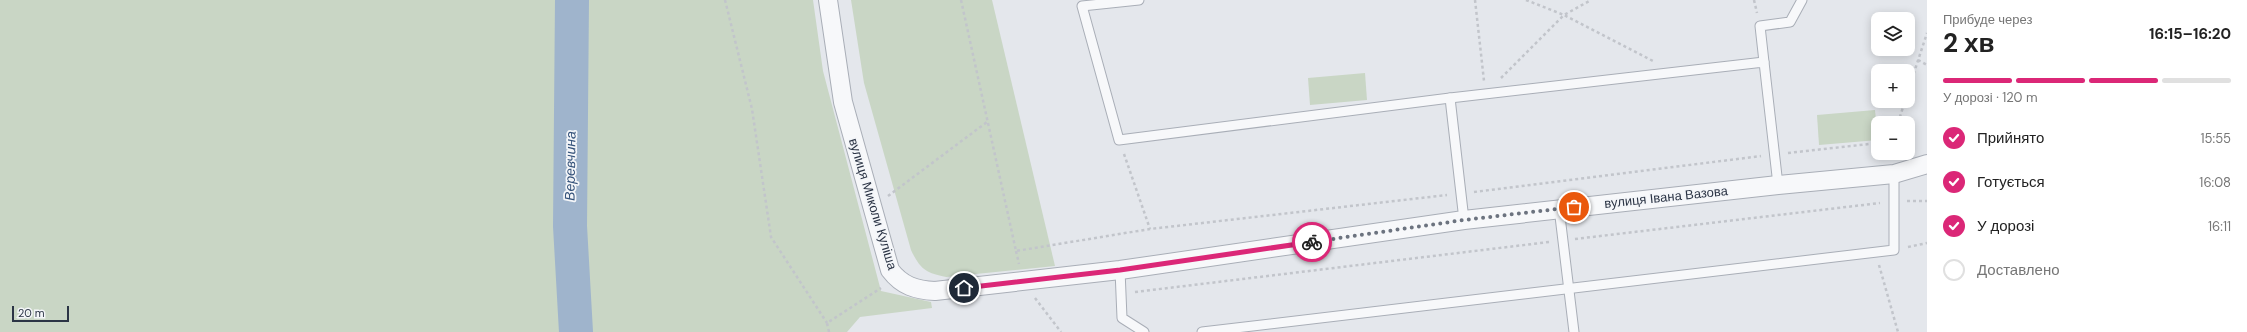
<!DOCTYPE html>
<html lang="uk">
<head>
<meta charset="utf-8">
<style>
  body { margin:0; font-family:"DM Sans",sans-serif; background:#f2f2f2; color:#222; height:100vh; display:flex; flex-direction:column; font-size:15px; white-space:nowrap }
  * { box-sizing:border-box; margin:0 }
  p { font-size:13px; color:#767676 }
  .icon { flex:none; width:22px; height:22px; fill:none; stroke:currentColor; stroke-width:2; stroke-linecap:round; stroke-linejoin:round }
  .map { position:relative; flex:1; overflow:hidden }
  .drawer { display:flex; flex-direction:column; background:#fff; width:320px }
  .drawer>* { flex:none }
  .controls { position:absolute; left:1871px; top:12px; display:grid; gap:8px }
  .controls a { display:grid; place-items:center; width:44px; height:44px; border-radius:8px; background:#fff; box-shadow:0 2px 10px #0003; font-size:20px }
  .scale { position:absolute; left:12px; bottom:10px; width:57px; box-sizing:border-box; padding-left:4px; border:2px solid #2b3445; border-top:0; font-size:11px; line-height:14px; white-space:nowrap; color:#2b3445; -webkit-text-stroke:3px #f4f6f9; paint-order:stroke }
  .pin { position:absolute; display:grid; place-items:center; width:34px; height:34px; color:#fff; margin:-17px; border:2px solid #fff; border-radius:50%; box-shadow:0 1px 4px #0007 }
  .courier { position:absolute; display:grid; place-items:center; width:40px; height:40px; margin:-20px; border:3px solid #db2777; border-radius:50%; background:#fff; color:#222; box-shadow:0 1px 5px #0007 }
  .summary em { font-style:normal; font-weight:700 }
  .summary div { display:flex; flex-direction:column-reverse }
  .summary { display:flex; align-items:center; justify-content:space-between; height:68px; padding:0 16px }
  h1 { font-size:26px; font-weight:700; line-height:30px }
  .bar { display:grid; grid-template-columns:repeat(4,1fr); gap:6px 4px; align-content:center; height:48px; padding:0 16px }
  .bar i { height:5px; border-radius:3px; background:#e0e0e0 }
  .bar .selected { background:#db2777 }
  .bar p { grid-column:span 4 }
  ol { padding:0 16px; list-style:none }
  li { display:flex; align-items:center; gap:12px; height:44px }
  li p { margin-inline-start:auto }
  li .icon { padding:4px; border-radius:50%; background:#db2777; color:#fff; stroke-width:4 }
  li:last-child { color:#767676 }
  li i { width:22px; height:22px; border:2px solid #e0e0e0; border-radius:50% }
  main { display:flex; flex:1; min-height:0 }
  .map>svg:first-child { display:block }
  .green { fill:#c9d6c5 }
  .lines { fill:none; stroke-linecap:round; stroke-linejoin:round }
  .river { stroke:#9fb4cc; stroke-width:34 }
  .service-casing { stroke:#a9aeb7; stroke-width:11 }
  .minor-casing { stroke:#a9aeb7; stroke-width:20 }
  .path { stroke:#c2c5cb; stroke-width:2.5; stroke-dasharray:3 3; stroke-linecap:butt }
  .service { stroke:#f7f8fa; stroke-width:9 }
  .minor { stroke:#f7f8fa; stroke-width:18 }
  .done { stroke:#6c737f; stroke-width:4; stroke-dasharray:0 7.2 }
  .route { stroke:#db2777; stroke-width:5 }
  .labels { text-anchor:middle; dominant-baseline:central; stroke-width:3.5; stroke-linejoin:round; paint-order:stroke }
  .street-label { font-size:13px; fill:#2b3445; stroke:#f4f6f9 }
  .water-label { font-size:14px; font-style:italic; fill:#34527a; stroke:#f4f6f9 }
</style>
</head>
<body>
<main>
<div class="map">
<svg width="1927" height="332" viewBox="0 0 1927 332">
  <rect width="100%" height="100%" fill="#e4e7ec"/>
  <!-- green -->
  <g class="green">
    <path d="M0 0H813L823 71 881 291 931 302 932 308 860 317 847 332H0Z"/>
    <path d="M851 0H992L1055 266 946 277C926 273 920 269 911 250L864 83Z"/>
    <path d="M1365 73 1367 100 1310 105 1308 78Z"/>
    <path d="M1875 110 1878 140 1819 145 1817 115Z"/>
  </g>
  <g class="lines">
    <!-- river -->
    <path class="river" d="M572 0 570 226 576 332"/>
    <defs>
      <g id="service">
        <path d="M1139 0 1082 6 1119 140 1450 98"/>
        <path d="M1764 62 1760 26 1790 22 1802 0"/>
        <path d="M1559 208 1574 332"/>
        <path d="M1464 220 1450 98 1764 62 1778 185"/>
        <path d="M1120 270 1122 318 1144 332"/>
        <path d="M1202 332 1894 250V174"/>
      </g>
      <path id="minor" d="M828 0 843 102 890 270C902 286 916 290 935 291L1120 270 1464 220 1778 185 1894 174 1927 164"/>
    </defs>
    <!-- service casing -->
    <use href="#service" class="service-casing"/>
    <!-- minor casing -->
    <use href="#minor" class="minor-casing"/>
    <!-- path -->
    <g class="path">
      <path d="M725 0 752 109 771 237 827 323"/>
      <path d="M961 0 1016 251 1150 229 1447 195"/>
      <path d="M1475 0 1484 81"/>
      <path d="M1526 0 1564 15 1591 0"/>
      <path d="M1754 0 1757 13"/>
      <path d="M1918 60 1927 65"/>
      <path d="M1501 78 1564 15 1653 61"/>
      <path d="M1908 91 1927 33"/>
      <path d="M1898 123 1905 101"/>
      <path d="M1788 153 1878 143"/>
      <path d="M1124 154 1150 229"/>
      <path d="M1474 192 1761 156"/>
      <path d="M888 196 987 122"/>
      <path d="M1907 201H1927"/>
      <path d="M1575 239 1880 203"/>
      <path d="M1908 247 1927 243"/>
      <path d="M1016 251 1019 264"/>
      <path d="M1879 265 1898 332"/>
      <path d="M1135 292 1549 242"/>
      <path d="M1035 298 1061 332"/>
      <path d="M829 332 827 323 881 288"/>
    </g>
    <!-- service -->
    <use href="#service" class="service"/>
    <!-- minor -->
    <use href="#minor" class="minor"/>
  </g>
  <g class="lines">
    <!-- done -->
    <path class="done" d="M1312 242 1464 220 1574 207"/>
    <!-- route -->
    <path class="route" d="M964 288 1120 270 1312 242"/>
  </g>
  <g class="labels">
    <!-- street labels -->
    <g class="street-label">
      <text transform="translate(1666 197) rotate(-6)">вулиця Івана Вазова</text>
      <text transform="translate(873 204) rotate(73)">вулиця Миколи Куліша</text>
    </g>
    <!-- water labels -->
    <g class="water-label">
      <text transform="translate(570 166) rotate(-89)">Веревчина</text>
    </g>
  </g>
</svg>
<div class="controls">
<a><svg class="icon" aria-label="layers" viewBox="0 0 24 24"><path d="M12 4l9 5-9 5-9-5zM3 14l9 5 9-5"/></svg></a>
<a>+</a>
<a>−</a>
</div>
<div class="scale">20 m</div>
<div class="pin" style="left:1574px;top:207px;background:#ea580c"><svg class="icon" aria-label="bag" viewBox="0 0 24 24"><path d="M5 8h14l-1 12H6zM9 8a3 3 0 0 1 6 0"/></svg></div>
<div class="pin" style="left:964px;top:288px;background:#1f2937"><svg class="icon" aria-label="home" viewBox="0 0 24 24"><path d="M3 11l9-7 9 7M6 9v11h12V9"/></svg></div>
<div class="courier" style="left:1312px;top:242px"><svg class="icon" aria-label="bike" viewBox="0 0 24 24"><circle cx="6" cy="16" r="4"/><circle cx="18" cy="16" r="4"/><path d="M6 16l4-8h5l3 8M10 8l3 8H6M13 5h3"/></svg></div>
</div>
<section class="drawer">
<div class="summary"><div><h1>2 хв</h1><p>Прибуде через</p></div><em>16:15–16:20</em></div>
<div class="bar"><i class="selected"></i><i class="selected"></i><i class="selected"></i><i></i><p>У дорозі · 120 m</p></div>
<ol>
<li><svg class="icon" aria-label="check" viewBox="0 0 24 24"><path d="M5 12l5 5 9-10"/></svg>Прийнято<p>15:55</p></li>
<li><svg class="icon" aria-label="check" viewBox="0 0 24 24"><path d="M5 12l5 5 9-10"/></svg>Готується<p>16:08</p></li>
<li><svg class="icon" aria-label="check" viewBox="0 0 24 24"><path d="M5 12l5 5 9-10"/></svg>У дорозі<p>16:11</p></li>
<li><i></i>Доставлено</li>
</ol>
</section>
</main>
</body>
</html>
